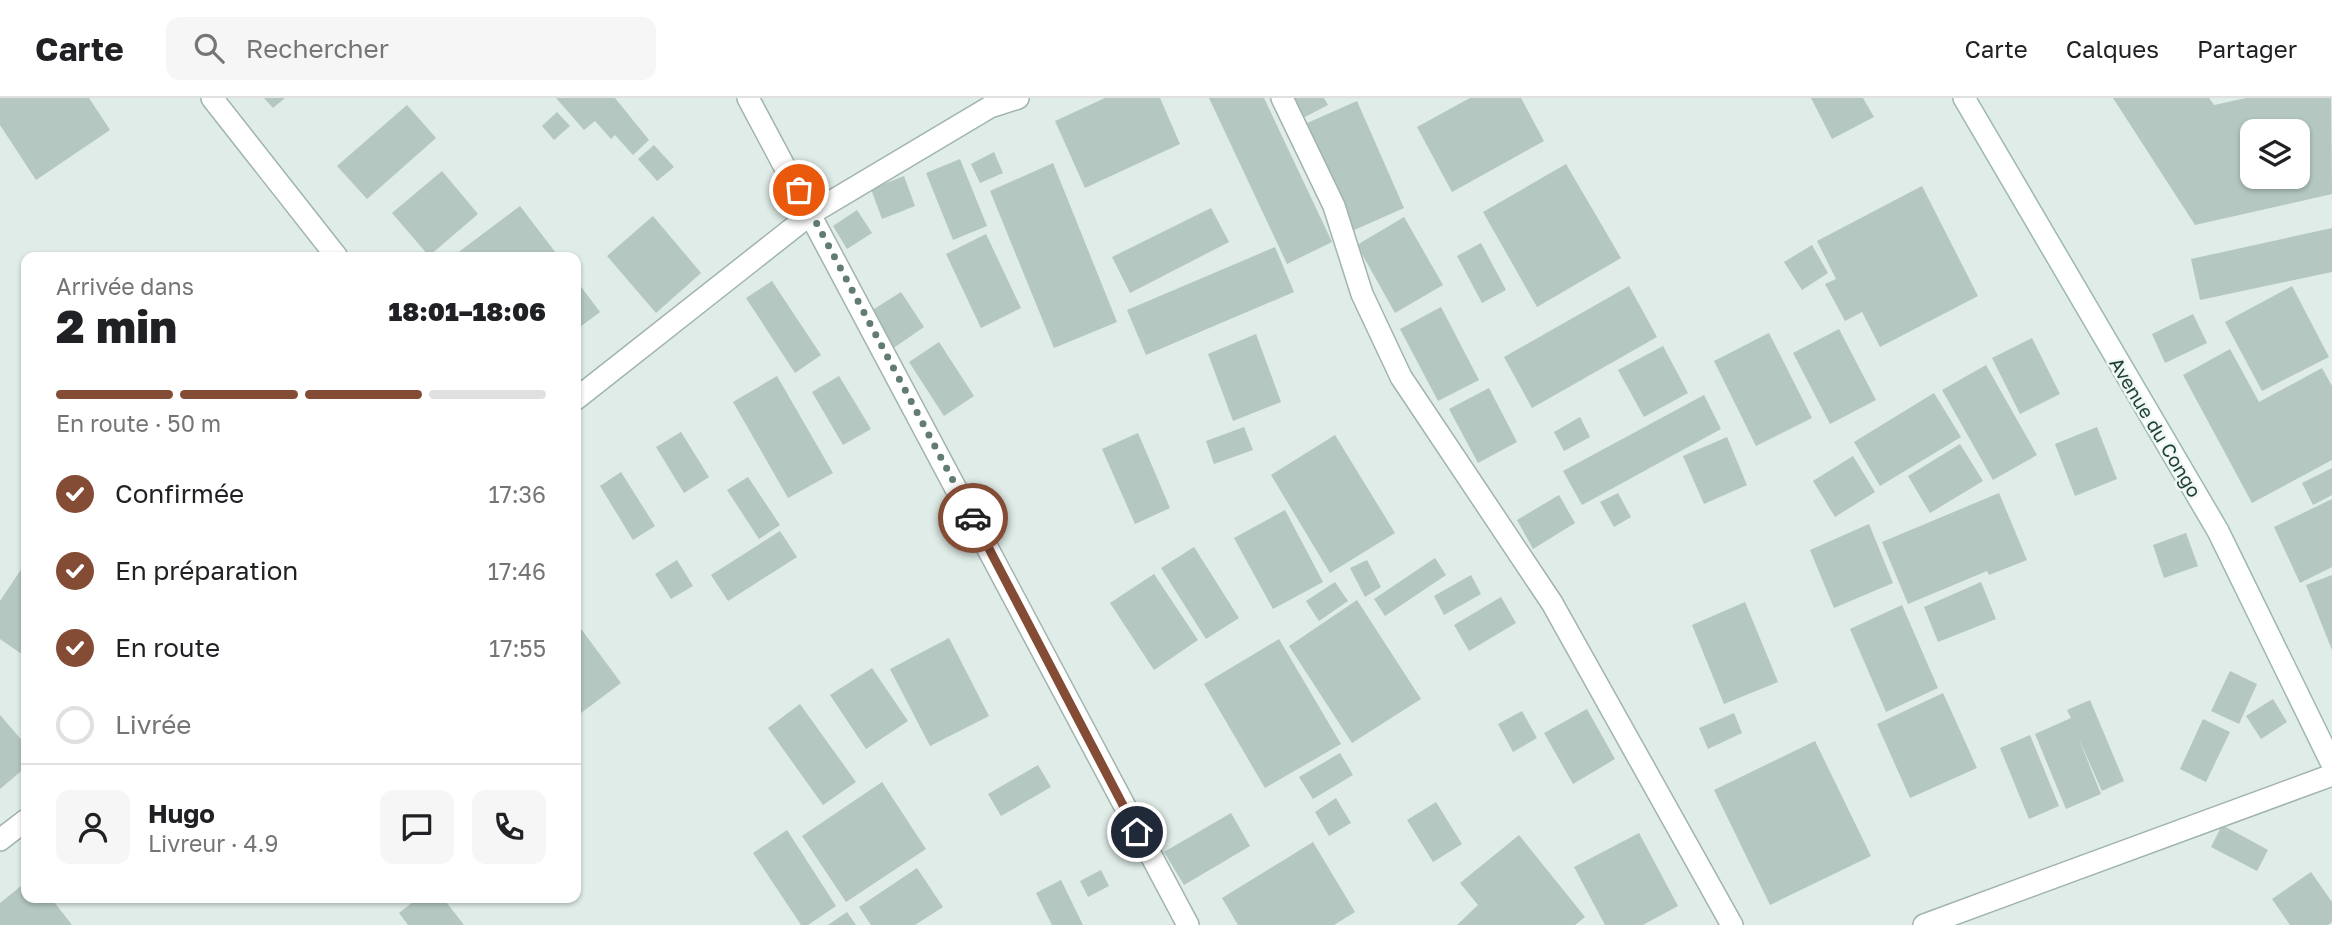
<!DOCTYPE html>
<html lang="fr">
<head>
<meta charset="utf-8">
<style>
  body { margin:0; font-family:"Golos Text",sans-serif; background:#f6f6f6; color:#202124; height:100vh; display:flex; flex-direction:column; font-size:26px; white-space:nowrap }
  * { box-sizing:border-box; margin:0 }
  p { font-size:23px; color:#757577 }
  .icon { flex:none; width:38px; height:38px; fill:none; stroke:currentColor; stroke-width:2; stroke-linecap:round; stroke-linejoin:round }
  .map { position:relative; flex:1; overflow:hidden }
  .side { position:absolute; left:21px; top:154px; width:560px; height:651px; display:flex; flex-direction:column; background:#fff; border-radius:14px; box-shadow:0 2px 5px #0004 }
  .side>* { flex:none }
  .buttons { position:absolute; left:2240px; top:21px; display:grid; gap:14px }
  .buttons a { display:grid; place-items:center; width:70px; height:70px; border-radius:14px; background:#fff; box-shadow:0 2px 5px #0004; font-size:35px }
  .pin { position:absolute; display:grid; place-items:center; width:60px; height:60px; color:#fff; margin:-30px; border:4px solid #fff; border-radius:50%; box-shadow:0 2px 7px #0007 }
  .courier { position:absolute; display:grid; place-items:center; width:70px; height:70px; margin:-35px; border:5px solid #844b35; border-radius:50%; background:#fff; color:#222; box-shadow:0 2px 9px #0007 }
  .head em { font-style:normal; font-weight:800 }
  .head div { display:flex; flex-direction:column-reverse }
  .head { display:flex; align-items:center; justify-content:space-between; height:119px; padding:0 35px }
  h1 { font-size:46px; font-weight:800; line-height:52px }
  .bar { display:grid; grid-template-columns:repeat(4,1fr); gap:10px 7px; align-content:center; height:84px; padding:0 35px }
  .bar i { height:9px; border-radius:5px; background:#e0e0e0 }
  .bar .current { background:#844b35 }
  .bar p { grid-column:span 4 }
  .line { display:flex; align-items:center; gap:18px; padding:0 35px; border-top:2px solid #e0e0e0 }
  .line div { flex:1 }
  .round { display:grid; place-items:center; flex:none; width:74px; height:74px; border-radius:14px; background:#f6f6f6 }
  ol { padding:0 35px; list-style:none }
  li { display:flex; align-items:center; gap:21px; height:77px }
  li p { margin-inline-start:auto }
  li .icon { padding:7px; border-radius:50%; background:#844b35; color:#fff; stroke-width:4 }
  li:last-child { color:#757577 }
  li i { width:38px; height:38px; border:4px solid #e0e0e0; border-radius:50% }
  header { display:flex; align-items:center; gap:42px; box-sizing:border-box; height:98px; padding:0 35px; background:#fff; border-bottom:2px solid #e0e0e0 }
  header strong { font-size:33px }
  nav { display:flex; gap:38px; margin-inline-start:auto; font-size:24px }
  .search { width:490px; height:63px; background:#f6f6f6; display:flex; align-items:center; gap:18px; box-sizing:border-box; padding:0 24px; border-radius:14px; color:#757577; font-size:26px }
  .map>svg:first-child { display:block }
  .building { fill:#b4c7c0; fill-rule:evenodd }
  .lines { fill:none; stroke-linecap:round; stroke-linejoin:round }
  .street-casing { stroke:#a1b4af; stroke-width:24 }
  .secondary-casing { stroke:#9cb9b0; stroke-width:24 }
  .street { stroke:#fff; stroke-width:21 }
  .secondary { stroke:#fff; stroke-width:21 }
  .done { stroke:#627b75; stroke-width:7; stroke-dasharray:0 12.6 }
  .route { stroke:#844b35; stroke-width:9 }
  .labels { text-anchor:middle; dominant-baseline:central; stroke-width:5; stroke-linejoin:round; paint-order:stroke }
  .street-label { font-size:19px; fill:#1e3e37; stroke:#f0f8f4 }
</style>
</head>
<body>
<header>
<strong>Carte</strong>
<div class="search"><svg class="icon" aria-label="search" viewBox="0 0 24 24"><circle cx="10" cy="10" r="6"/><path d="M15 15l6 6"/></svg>Rechercher</div>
<nav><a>Carte</a><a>Calques</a><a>Partager</a></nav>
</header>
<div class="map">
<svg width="2332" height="827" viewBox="0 0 2332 827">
  <rect width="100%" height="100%" fill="#dfece7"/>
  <!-- building -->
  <g class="building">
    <path d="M0 0H89L110 32 36 82 0 27Z"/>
    <path d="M264 0H285L273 10Z"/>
    <path d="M556 0H615L649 42 633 57 615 37 611 41 595 23 584 32Z"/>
    <path d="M1105 0H1160L1180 46 1085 90 1055 23Z"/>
    <path d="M1209 0H1264L1332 144 1287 166Z"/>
    <path d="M1288 0H1324L1328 7 1299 22Z"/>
    <path d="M1470 0H1521L1544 43 1452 94 1417 29Z"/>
    <path d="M1811 0H1863L1874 19 1832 41Z"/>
    <path d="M2113 0H2209L2214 7 2246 0H2331L2332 96 2195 127ZM2252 33H2298V79H2252Z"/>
    <path d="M1357 3 1404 110 1352 133 1305 26Z"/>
    <path d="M407 7 436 40 367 101 337 68Z"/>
    <path d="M557 14 570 28 554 42 542 28Z"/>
    <path d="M654 47 674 69 657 83 638 61Z"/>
    <path d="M994 54 1003 75 980 85 971 66Z"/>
    <path d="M960 61 987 128 953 142 926 75Z"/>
    <path d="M1053 65 1117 224 1054 250 990 93Z"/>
    <path d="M1566 66 1621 160 1537 209 1483 114Z"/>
    <path d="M442 73 478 116 429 158 392 115Z"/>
    <path d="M904 78 915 108 882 121 871 91Z"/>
    <path d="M1922 88 1978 198 1880 249 1862 214 1845 223 1825 186 1836 181 1817 143Z"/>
    <path d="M520 108 559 159H452Z"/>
    <path d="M1211 110 1229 144 1130 195 1112 159Z"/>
    <path d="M857 112 872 135 847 151 833 128Z"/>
    <path d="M653 118 701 175 656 215 607 158Z"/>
    <path d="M1404 119 1443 187 1395 215 1357 147Z"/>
    <path d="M2332 130V174L2200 202 2191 161Z"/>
    <path d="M986 136 1021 210 981 230 946 156Z"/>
    <path d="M1481 145 1506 192 1482 205 1457 158Z"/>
    <path d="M1812 147 1828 175 1802 192 1784 164Z"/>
    <path d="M1275 149 1294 194 1146 257 1127 212Z"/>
    <path d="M576 182 600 214 576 232Z"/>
    <path d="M772 183 821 257 795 275 746 200Z"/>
    <path d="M1629 188 1657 239 1532 310 1504 259Z"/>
    <path d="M2292 188 2329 259 2262 293 2225 224Z"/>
    <path d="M901 194 924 229 892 251 868 215Z"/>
    <path d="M1441 209 1479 282 1438 303 1400 231Z"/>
    <path d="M2193 216 2207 245 2165 265 2152 236Z"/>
    <path d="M1839 231 1876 302 1830 326 1793 255Z"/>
    <path d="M1769 235 1812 320 1756 348 1714 263Z"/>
    <path d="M1256 236 1281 304 1233 323 1208 256Z"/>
    <path d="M2032 240 2060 296 2020 316 1992 260Z"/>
    <path d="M939 244 974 298 944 318 909 264Z"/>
    <path d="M1663 248 1688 295 1644 319 1618 272Z"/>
    <path d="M2230 251 2259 304 2322 270 2332 288V362L2252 405 2183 277Z"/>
    <path d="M1986 267 2037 357 1993 382 1942 292Z"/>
    <path d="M777 278 833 375 788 400 733 304Z"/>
    <path d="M839 278 871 331 843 347 812 294Z"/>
    <path d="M1489 290 1517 344 1478 365 1449 311Z"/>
    <path d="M1934 295 1961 339 1880 388 1854 344Z"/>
    <path d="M1704 297 1721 331 1582 407 1563 373Z"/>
    <path d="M1580 319 1590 339 1564 353 1554 334Z"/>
    <path d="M1244 329 1253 352 1214 366 1206 343Z"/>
    <path d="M2097 329 2117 381 2075 398 2055 346Z"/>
    <path d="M681 334 709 379 684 395 656 349Z"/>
    <path d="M1138 335 1170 410 1135 426 1102 351Z"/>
    <path d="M1335 337 1395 435 1330 475 1271 377Z"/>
    <path d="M1727 339 1747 387 1704 406 1683 358Z"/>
    <path d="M1960 346 1983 383 1930 415 1908 378Z"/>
    <path d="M1853 358 1875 394 1835 419 1813 383Z"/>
    <path d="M2332 370V397L2313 407 2302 385Z"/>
    <path d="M621 374 655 428 633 442 600 388Z"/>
    <path d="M748 379 780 427 759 441 727 392Z"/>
    <path d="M1618 395 1631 419 1614 429 1600 404Z"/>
    <path d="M1999 395 2027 462 1989 477 1987 473 1908 506 1882 444Z"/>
    <path d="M1559 397 1575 425 1533 451 1517 422Z"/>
    <path d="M2332 401V469L2300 485 2274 429Z"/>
    <path d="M1285 412 1323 484 1273 511 1234 440Z"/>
    <path d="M1869 426 1893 485 1834 510 1810 452Z"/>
    <path d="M780 433 797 459 728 503 711 477Z"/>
    <path d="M2186 435 2198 468 2164 480 2153 447Z"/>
    <path d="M1194 449 1239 520 1206 541 1161 470Z"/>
    <path d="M1435 460 1446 477 1385 518 1374 501Z"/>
    <path d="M677 462 693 488 671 501 655 476Z"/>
    <path d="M1367 462 1381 489 1365 499 1350 470Z"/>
    <path d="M26 464V559L0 541V503Z"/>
    <path d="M1154 476 1198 542 1154 572 1110 505Z"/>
    <path d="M1471 477 1481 496 1444 517 1434 498Z"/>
    <path d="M2332 477V552L2306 487Z"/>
    <path d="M1335 484 1348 503 1319 523 1306 503Z"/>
    <path d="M1981 484 1996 521 1938 544 1924 509Z"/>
    <path d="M1501 499 1516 525 1469 553 1454 527Z"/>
    <path d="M1357 502 1421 601 1352 645 1289 548Z"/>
    <path d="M1745 504 1778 584 1724 606 1692 527Z"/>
    <path d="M1902 507 1938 590 1886 614 1850 531Z"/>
    <path d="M576 524 621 585 581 615 576 608Z"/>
    <path d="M949 540 989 618 930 648 890 571Z"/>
    <path d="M1279 541 1341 646 1265 690 1204 586Z"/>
    <path d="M872 570 908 623 866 651 830 597Z"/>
    <path d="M2230 573 2257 586 2239 626 2211 613Z"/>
    <path d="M1943 595 1977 670 1910 700 1877 626Z"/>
    <path d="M2273 601 2287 624 2261 641 2246 618Z"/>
    <path d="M2090 602 2124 683 2102 693 2078 639 2101 696 2066 711 2035 636 2071 620 2067 612Z"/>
    <path d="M800 606 856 684 823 707 768 630Z"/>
    <path d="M1587 611 1615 661 1573 686 1544 635Z"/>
    <path d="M1522 613 1537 640 1513 654 1498 626Z"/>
    <path d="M1734 615 1742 635 1708 651 1699 630Z"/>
    <path d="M0 617 26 647V669L0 691Z"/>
    <path d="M2203 621 2230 634 2206 684 2180 671Z"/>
    <path d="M2030 637 2059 708 2029 721 2000 650Z"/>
    <path d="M1815 643 1871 758 1770 807 1714 692Z"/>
    <path d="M1340 655 1353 677 1313 701 1299 679Z"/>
    <path d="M1038 667 1051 689 1001 718 988 696Z"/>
    <path d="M882 684 926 751 846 804 802 738Z"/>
    <path d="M1336 700 1351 725 1329 738 1315 714Z"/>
    <path d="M1436 704 1462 746 1433 764 1407 722Z"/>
    <path d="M1231 715 1250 748 1184 787 1164 754Z"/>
    <path d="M2222 727 2268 752 2257 773 2211 749Z"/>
    <path d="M787 732 836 808 808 827H801L753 755Z"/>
    <path d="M1639 735 1678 808 1643 827H1605L1574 769Z"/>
    <path d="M1519 737 1585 819 1575 827H1457L1478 807 1460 785Z"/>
    <path d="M1313 744 1355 814 1334 827H1238L1222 800Z"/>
    <path d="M917 770 943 809 915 827H871L859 809Z"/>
    <path d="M1101 772 1109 788 1088 799 1080 783Z"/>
    <path d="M2311 774 2332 804V824L2328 827H2290L2272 801Z"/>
    <path d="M1061 782 1083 827H1052L1036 795Z"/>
    <path d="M26 784V800H51L72 827H0V805Z"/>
    <path d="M418 800H443L464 827H408L399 815Z"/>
    <path d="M847 814 856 827H828Z"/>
  </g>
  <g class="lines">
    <defs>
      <g id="street">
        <path d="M212 0 337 159"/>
        <path d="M748 0 1188 827"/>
        <path d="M1282 0 1334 108 1362 196 1401 279 1552 505 1732 827"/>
        <path d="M576 301 812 115 990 9 1018 0"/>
        <path d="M0 742 26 722"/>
        <path d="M1924 827 2332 677"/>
      </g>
      <path id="secondary" d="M1964 0 2218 433 2332 666"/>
    </defs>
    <!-- street casing -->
    <use href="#street" class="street-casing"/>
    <!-- secondary casing -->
    <use href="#secondary" class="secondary-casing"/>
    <!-- street -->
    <use href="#street" class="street"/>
    <!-- secondary -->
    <use href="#secondary" class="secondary"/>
  </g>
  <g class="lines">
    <!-- done -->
    <path class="done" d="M799 92 973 420"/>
    <!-- route -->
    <path class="route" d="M973 420 1137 734"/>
  </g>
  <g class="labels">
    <!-- street labels -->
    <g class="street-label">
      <text transform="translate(2156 329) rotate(59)">Avenue du Congo</text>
    </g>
  </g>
</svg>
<div class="buttons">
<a><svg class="icon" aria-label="layers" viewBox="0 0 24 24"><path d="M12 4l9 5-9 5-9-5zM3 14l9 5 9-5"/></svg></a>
</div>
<div class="pin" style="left:799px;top:92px;background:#ea580c"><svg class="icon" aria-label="bag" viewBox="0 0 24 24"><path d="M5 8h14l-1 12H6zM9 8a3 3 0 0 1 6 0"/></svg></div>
<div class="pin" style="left:1137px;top:734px;background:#1f2937"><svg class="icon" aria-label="home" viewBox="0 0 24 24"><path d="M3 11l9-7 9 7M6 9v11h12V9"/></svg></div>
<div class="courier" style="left:973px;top:420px"><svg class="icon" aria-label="car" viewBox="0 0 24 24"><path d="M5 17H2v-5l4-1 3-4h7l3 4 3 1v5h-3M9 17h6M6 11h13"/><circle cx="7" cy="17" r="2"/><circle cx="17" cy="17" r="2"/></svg></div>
<section class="side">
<div class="head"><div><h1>2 min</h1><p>Arrivée dans</p></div><em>18:01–18:06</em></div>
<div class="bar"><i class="current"></i><i class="current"></i><i class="current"></i><i></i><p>En route · 50 m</p></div>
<ol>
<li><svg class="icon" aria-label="check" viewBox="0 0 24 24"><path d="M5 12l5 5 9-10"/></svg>Confirmée<p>17:36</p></li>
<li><svg class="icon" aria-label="check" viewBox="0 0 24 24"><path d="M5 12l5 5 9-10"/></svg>En préparation<p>17:46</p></li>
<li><svg class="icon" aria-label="check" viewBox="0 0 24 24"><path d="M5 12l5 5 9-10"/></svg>En route<p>17:55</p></li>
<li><i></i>Livrée</li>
</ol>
<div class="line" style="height:126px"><a class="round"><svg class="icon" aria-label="person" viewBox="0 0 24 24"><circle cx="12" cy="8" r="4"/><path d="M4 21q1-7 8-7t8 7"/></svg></a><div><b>Hugo</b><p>Livreur · 4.9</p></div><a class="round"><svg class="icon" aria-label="chat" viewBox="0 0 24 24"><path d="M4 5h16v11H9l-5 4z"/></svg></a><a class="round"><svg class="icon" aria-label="phone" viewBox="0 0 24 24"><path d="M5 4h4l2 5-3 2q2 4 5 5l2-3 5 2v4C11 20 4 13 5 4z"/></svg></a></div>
</section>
</div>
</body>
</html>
